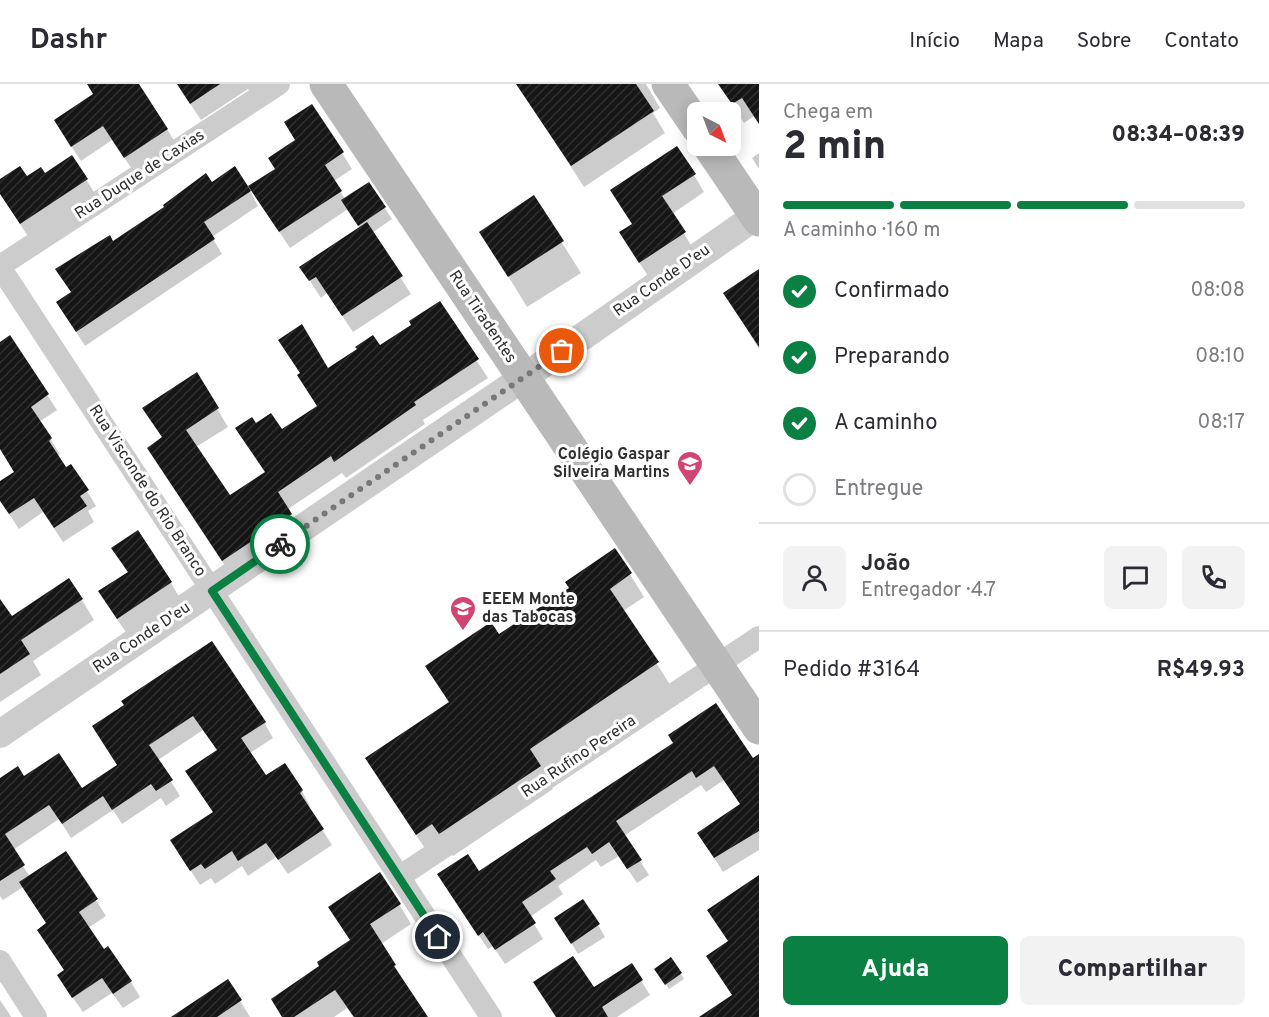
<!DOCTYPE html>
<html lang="pt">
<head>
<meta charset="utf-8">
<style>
  body { margin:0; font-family:Overpass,sans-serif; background:#f2f2f3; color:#2b2b33; height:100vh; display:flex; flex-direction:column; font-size:22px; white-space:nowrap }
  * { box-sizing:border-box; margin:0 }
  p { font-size:20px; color:#7c7c81 }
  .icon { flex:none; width:33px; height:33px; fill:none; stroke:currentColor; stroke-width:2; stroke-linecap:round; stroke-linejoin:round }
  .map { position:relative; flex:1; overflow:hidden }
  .sheet { display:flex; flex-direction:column; background:#fff; width:510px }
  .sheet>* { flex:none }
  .needle { width:39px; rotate:138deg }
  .buttons { position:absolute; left:687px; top:18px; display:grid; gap:12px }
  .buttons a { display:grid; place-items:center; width:54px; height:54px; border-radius:9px; background:#fff; box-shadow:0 3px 15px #0003; font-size:30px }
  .pin { position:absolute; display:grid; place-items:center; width:51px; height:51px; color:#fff; margin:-26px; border:3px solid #fff; border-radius:50%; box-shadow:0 2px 6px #0007 }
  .courier { position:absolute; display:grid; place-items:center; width:60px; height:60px; margin:-30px; border:4px solid #0b8043; border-radius:50%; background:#fff; color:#222; box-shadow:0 2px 8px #0007 }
  .head em { font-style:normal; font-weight:800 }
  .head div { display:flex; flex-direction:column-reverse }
  .head { display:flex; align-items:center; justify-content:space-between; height:102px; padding:0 24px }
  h1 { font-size:39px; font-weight:800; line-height:45px }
  .bar { display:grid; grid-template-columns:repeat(4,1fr); gap:9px 6px; align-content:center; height:72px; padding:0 24px }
  .bar i { height:8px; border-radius:4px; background:#e1e1e2 }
  .bar .active { background:#0b8043 }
  .bar p { grid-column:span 4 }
  .line { display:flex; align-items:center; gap:15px; padding:0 24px; border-top:2px solid #e1e1e2 }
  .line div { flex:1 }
  .round { display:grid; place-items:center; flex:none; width:63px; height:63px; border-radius:9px; background:#f2f2f3 }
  ol { padding:0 24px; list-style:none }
  li { display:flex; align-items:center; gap:18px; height:66px }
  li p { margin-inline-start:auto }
  li .icon { padding:6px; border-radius:50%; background:#0b8043; color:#fff; stroke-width:4 }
  li:last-child { color:#7c7c81 }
  li i { width:33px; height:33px; border:3px solid #e1e1e2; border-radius:50% }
  .primary-button { display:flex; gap:12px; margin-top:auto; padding:12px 24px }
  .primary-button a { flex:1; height:69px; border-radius:9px; background:#0b8043; color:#fff; font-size:24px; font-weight:800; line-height:69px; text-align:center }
  .primary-button a+a { background:#f2f2f3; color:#2b2b33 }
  header { display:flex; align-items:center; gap:36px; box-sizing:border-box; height:84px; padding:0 30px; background:#fff; border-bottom:2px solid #e1e1e2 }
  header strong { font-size:28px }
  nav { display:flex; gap:33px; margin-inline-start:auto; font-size:21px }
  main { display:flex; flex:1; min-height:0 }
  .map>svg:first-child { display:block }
  .shadow { fill:#0003 }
  .building { fill:url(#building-hatch) }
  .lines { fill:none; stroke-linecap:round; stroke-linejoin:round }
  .minor { stroke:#ccc; stroke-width:22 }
  .tertiary { stroke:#ccc; stroke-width:28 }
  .secondary { stroke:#b9b9b9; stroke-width:33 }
  .done { stroke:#787878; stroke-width:6; stroke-dasharray:0 10.8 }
  .route { stroke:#0b8043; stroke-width:8 }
  .labels { text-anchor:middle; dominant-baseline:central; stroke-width:6; stroke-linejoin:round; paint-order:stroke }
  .street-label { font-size:16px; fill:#2f2f2f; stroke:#fff }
  .poi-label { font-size:16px; font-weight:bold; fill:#2f2f2f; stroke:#fff; text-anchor:end }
</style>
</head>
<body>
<header>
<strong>Dashr</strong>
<nav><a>Início</a><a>Mapa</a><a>Sobre</a><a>Contato</a></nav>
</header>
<main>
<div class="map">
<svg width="759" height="933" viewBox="0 0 759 933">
  <defs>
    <pattern id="building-hatch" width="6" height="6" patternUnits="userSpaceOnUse" patternTransform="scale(1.5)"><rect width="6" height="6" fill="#161616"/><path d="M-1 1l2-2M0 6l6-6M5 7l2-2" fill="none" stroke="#303030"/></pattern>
  </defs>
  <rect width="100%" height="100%" fill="#fff"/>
  <!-- shadow -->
  <g class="shadow">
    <path d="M92 0H124L167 45 176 60 134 88 112 56 81 77 64 51 95 10Z"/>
    <path d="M177 0H266L251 10 248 5 201 36Z"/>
    <path d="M517 0H646L660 24 653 29 665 49 584 103Z"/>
    <path d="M719 0H759V40L754 32 744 39Z"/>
    <path d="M342 69 352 85 334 97 345 115 369 100 392 135 372 149 411 210 353 248 327 209 321 214 301 183 360 144 348 125 290 164 260 119Z"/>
    <path d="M759 69V85L752 74Z"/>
    <path d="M72 73 97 113 31 157 0 109V97L44 91Z"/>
    <path d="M694 91 704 108 672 130 694 166 650 195 631 166 633 141 612 107Z"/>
    <path d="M211 100 250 107 258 122 212 153 222 170 85 262 58 219 72 209 113 159 166 124Z"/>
    <path d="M534 114 581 189 527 223 481 148Z"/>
    <path d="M759 186V265L725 209Z"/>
    <path d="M439 219 488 294 423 336 425 340 346 394 342 389 288 425 301 448 233 494 149 364 163 355 155 342 196 290 228 343 196 363 229 413 266 389 248 362 255 341 282 347 318 323 328 286 380 263 413 242Z"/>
    <path d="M10 254 57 326 39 338 60 370 57 372 66 386 87 407 96 422 88 427 94 438 63 458 43 428 19 445 0 416V399L16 389 0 364V260Z"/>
    <path d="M615 466 644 513 623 527 671 602 542 687 553 705 453 772 446 761 430 772 380 697 450 620 427 583 499 552 570 504Z"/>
    <path d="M123 481 171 499 181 516 128 551 110 525 128 489Z"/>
    <path d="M82 516 94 536 33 577 41 591 0 618V518L11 535Z"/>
    <path d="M126 621 264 638 273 654 250 669 266 693 284 681 302 707 310 722 308 724 332 761 288 790 276 773 248 792 242 782 215 800 211 794 200 801 181 772 214 730 196 703 218 667 203 646 158 676 180 712 166 722 161 714 122 740 113 726 71 754 59 735 13 766 30 793 66 769 106 832 88 844 103 867 131 898 140 913 123 924 112 909 83 928 68 907 65 887 48 862 47 840 23 803 3 816 0 812V699L24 694 81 706 118 682Z"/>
    <path d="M675 660 759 677V766L723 788 699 750 741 721 724 696 706 708 701 701 624 752 649 791 637 799 619 772 601 783 596 776 558 802 563 810 530 833 543 855 505 880 493 862 488 865 448 806 479 789Z"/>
    <path d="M399 820 411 840 381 860 426 933H353L347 924 334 933H283L321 883 351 857 341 842Z"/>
    <path d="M598 841 605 853 578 870 563 845Z"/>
    <path d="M631 881 650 911 617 933H556L535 899 593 905Z"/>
    <path d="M659 890H681L684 895 669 905Z"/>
    <path d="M228 897 250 933H173Z"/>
    <path d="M0 916 10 931 11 933H0Z"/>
  </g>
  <!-- building -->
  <g class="building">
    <path d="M87 0H139L168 45 124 74 103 42 71 63 54 36 93 10Z"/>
    <path d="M177 0H220L190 20Z"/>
    <path d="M516 0H636L654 27 571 82Z"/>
    <path d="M718 0H759V40L742 14 732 20Z"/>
    <path d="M312 20 344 68 325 81 342 107 279 148 248 102 275 85 268 74 295 56 284 38Z"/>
    <path d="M677 62 696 90 662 112 686 148 639 179 619 148 632 140 610 106Z"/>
    <path d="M72 71 88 95 20 140 0 110V95L20 82 27 92 41 83 45 89Z"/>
    <path d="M235 82 251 107 204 138 215 155 76 248 56 218 71 208 55 185 110 151 113 157 164 123 163 121 206 89 212 98Z"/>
    <path d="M369 98 386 123 358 142 341 116Z"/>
    <path d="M534 111 564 157 508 193 479 148Z"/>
    <path d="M367 138 403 192 342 232 316 193 309 197 299 183Z"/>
    <path d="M759 185V263L723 209Z"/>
    <path d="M440 217 479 275 414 318 416 321 334 378 331 372 278 408 292 430 222 477 147 364 162 353 142 324 197 288 219 324 186 346 230 411 265 388 235 344 252 333 256 339 271 329 282 345 317 322 297 291 300 289 278 256 302 240 328 284 357 265 355 263 373 251 380 261 411 241 409 237Z"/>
    <path d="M10 251 49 310 31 323 52 354 49 357 66 383 71 380 89 406 80 412 87 422 54 444 34 414 9 430 0 417V397L14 388 0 365V258Z"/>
    <path d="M138 446 172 498 117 535 98 507 128 488 111 464Z"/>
    <path d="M615 464 632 489 610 505 659 578 530 665 541 682 439 750 432 740 416 751 365 674 449 618 425 582 491 538 499 550 569 504 565 498Z"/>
    <path d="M69 494 83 515 21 556 30 570 0 590V515L12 532Z"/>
    <path d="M212 557 266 638 241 654 266 691 285 679 303 706 300 709 324 745 278 776 266 759 238 777 232 767 205 785 201 780 190 787 170 756 213 728 185 687 217 666 193 632 149 661 173 696 156 707 151 700 112 726 103 712 62 740 49 721 5 750 25 781 0 797V694L18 682 24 692 59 669 82 704 117 681 92 642 124 621 121 617Z"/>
    <path d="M716 619 753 674 759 670V747L714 774 697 749 740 720 714 682 696 694 692 687 616 737 642 776 627 785 609 758 592 770 587 763 550 787 556 795 522 818 536 839 495 866 483 848 478 852 437 790 468 770 479 787 673 659 668 651Z"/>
    <path d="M66 767 98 815 79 828 104 865 108 862 132 897 113 910 102 894 72 914 57 891 64 886 37 846 46 839 19 798Z"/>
    <path d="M380 788 401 820 370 840 396 881 394 882 428 933H354L335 906 294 933H282L271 915 319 882 317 878 350 856 328 823Z"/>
    <path d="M759 791V933H699L732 911 706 872 728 857 707 826Z"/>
    <path d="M583 815 600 840 571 860 554 834Z"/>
    <path d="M573 872 594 903 632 879 643 896 602 923 608 933H556L533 898Z"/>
    <path d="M671 873 682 889 665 901 654 885Z"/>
    <path d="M228 895 242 916 217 933H171Z"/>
  </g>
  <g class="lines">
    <!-- minor -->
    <g class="minor">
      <path d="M0 182 279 0"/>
      <path d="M0 183 491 933"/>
      <path d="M399 793 759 553"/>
      <path d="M0 877 36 933"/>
    </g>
    <!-- tertiary -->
    <path class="tertiary" d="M0 650 523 294 759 130"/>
    <!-- secondary -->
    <g class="secondary">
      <path d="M326 0 759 644"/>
      <path d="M668 0 698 44"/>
      <path d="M709 62 759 136"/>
    </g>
  </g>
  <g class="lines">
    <!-- done -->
    <path class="done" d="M280 460 562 267"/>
    <!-- route -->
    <path class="route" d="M280 460 212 507 438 853"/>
  </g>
  <!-- icons -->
  <defs>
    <symbol id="school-pin" viewBox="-11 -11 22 30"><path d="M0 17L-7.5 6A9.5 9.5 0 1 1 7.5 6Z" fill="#d24572" stroke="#fff"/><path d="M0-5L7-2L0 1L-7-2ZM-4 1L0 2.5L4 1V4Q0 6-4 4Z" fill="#fff"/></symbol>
  </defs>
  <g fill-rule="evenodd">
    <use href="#school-pin" x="675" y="365" width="30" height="40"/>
    <use href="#school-pin" x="448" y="510" width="30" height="40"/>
  </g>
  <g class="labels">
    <!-- street labels -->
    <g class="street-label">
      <text transform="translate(140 91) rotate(-33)">Rua Duque de Caxias</text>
      <text transform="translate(662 197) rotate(-35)">Rua Conde D'eu</text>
      <text transform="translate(482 233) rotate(56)">Rua Tiradentes</text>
      <text transform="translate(147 407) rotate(57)">Rua Visconde do Rio Branco</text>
      <text transform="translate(142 554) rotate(-34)">Rua Conde D'eu</text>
      <text transform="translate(579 673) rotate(-34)">Rua Rufino Pereira</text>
    </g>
    <!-- poi labels -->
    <g class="poi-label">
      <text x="670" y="371">Colégio Gaspar<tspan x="670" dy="18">Silveira Martins</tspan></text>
      <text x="482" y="516" text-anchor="start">EEEM Monte<tspan x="482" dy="18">das Tabocas</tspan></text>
    </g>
  </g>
</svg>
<div class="buttons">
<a><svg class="needle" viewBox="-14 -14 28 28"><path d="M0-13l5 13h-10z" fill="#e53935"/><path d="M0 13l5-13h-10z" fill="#7c7c81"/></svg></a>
</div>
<div class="pin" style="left:562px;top:267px;background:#ea580c"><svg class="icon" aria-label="bag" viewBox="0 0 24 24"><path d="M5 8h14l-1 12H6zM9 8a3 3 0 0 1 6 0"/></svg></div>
<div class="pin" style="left:438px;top:853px;background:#1f2937"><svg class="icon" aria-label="home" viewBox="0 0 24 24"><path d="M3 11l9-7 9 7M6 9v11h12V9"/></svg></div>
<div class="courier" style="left:280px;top:460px"><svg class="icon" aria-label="bike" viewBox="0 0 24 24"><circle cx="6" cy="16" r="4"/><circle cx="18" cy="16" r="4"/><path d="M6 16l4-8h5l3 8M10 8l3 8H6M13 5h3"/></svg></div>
</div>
<section class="sheet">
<div class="head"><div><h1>2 min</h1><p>Chega em</p></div><em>08:34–08:39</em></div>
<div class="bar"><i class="active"></i><i class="active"></i><i class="active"></i><i></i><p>A caminho · 160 m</p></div>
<ol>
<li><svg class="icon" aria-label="check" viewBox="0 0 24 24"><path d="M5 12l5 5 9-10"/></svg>Confirmado<p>08:08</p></li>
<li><svg class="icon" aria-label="check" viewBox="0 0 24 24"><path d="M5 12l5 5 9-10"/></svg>Preparando<p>08:10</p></li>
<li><svg class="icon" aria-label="check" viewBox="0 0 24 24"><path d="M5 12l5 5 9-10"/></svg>A caminho<p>08:17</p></li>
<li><i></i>Entregue</li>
</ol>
<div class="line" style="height:108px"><a class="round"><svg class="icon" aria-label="person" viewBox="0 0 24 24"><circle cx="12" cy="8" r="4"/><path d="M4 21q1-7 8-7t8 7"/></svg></a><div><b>João</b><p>Entregador · 4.7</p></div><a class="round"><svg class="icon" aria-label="chat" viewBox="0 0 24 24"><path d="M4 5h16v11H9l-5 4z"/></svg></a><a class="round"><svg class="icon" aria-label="phone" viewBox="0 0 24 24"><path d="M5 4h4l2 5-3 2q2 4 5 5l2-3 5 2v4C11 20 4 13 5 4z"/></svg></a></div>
<div class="line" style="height:78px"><div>Pedido #3164</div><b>R$49.93</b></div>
<div class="primary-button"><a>Ajuda</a><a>Compartilhar</a></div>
</section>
</main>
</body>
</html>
